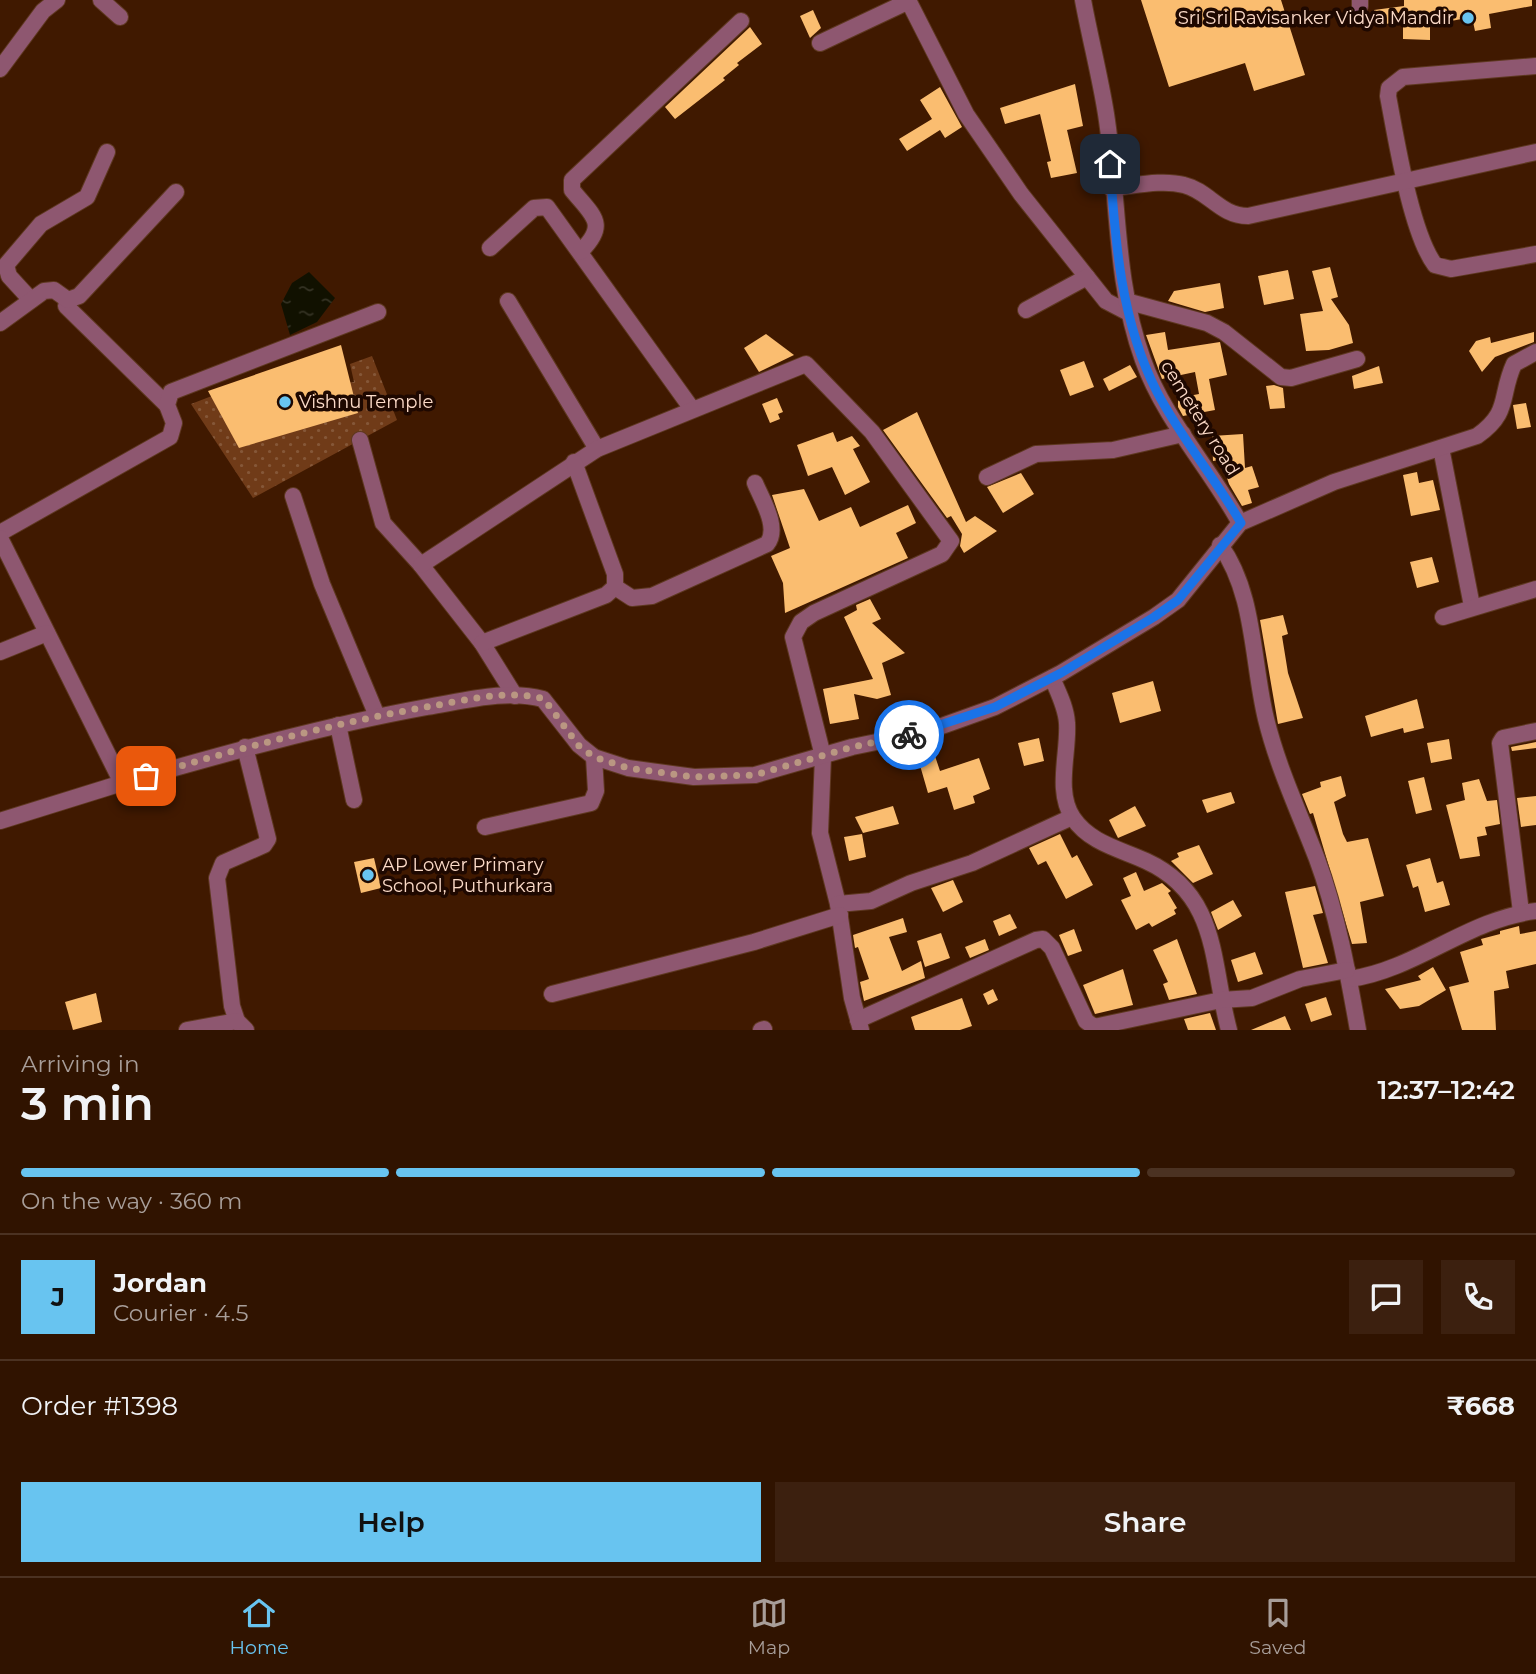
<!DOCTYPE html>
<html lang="en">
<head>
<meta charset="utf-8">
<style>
  body { margin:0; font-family:Montserrat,sans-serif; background:#3c200f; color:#f1f3f6; height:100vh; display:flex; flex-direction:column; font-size:26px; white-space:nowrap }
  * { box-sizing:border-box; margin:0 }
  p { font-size:23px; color:#a89e99 }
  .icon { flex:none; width:38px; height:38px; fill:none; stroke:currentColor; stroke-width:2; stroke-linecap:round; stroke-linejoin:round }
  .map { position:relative; height:1030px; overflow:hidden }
  .panel { display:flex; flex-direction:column; background:#301300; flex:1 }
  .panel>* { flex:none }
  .pin { position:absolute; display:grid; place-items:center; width:60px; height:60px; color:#fff; margin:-30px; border-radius:14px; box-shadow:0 4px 10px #0006 }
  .courier { position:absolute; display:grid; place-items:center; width:70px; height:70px; margin:-35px; border:5px solid #1a73e8; border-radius:50%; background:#fff; color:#222; box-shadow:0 2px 9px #0007 }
  .summary em { font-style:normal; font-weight:600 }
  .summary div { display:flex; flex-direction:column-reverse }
  .summary { display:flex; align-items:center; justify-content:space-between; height:119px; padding:0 21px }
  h1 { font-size:46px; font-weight:600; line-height:52px }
  .bar { display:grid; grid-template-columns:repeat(4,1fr); gap:10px 7px; align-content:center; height:84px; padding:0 21px }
  .bar i { height:9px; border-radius:5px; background:#4b3222 }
  .bar .on { background:#68c4f0 }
  .bar p { grid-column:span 4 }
  .line { display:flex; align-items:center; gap:18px; padding:0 21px; border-top:2px solid #4b3222 }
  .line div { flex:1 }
  .round { display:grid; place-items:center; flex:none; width:74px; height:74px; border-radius:0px; background:#3c200f }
  .cta { display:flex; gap:14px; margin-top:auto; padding:14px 21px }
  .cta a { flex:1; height:80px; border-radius:0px; background:#68c4f0; color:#111; font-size:28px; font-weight:600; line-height:80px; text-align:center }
  .cta a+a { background:#3c200f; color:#f1f3f6 }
  .tab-bar { display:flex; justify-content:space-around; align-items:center; height:98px; border-top:2px solid #4b3222; background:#301300; font-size:19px; color:#a89e99 }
  .tab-bar a { display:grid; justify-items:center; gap:4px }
  .tab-bar .on { color:#68c4f0 }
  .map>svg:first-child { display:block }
  .park { fill:url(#park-dots) }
  .water { fill:url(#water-ripples) }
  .building { fill:#fabd70 }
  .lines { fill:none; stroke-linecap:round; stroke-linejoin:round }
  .minor-casing { stroke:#5e3820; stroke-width:18 }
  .minor { stroke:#8e5770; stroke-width:16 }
  .done { stroke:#ba9782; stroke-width:7; stroke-dasharray:0 12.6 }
  .route { stroke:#1a73e8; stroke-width:9 }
  .poi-dot { fill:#68c4f0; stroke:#1e0800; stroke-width:2.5 }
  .labels { text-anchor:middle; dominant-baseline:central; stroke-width:7; stroke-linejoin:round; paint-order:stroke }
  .poi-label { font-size:18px; fill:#fcdbc8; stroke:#1e0800; text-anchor:start }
  .street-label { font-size:18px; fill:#fcdbc8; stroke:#1e0800 }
</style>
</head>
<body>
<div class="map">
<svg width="1536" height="1030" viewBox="0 0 1536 1030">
  <defs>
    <pattern id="park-dots" width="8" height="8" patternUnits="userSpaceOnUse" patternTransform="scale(1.75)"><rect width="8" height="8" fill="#703b18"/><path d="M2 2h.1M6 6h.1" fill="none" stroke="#855738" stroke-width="1.8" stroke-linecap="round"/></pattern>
    <pattern id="water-ripples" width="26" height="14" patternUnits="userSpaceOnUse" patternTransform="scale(1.75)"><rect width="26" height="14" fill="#110"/><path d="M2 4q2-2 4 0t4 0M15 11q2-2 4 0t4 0" fill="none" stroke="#353324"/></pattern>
  </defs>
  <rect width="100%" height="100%" fill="#401900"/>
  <!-- park -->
  <path class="park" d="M372 356 397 420 253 498 191 404 217 394 354 382 350 364Z"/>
  <!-- water -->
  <path class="water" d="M309 272 335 298 317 322 290 335 281 304 292 283Z"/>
  <!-- building -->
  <g class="building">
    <path d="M1141 0H1281L1305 75 1254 91 1245 63 1169 87Z"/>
    <path d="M1404 0H1532V6L1489 14 1491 28 1475 31 1472 17 1430 25V40L1403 39V22L1376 25 1374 10 1404 6Z"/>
    <path d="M813 10 821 28 810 38 800 16Z"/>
    <path d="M750 27 762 44 737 63 739 65 723 78 725 80 675 119 665 107Z"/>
    <path d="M1075 84 1083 126 1067 130 1077 173 1051 178 1047 162 1051 161 1040 114 1005 124 1000 108Z"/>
    <path d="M940 87 962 127 945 138 940 130 907 151 899 139 932 119 920 100Z"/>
    <path d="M1330 267 1338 297 1331 299 1349 325 1353 343 1329 350 1306 351 1300 314 1323 311 1312 271Z"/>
    <path d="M1288 270 1294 299 1264 305 1258 276Z"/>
    <path d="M1220 283 1224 308 1205 312 1168 301 1174 291Z"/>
    <path d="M1165 332 1168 350 1220 342 1227 375 1209 379 1215 410 1183 416 1178 407V398L1199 394 1195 372 1162 379 1146 335Z"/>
    <path d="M1534 332V342L1495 357 1482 372 1469 351 1476 341 1490 337 1491 343Z"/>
    <path d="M766 334 794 355 759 372 744 348Z"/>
    <path d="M341 345 358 413 239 448 208 391Z"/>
    <path d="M1084 361 1094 387 1070 396 1060 370Z"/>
    <path d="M1130 365 1137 377 1109 391 1103 379Z"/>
    <path d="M1379 366 1383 383 1354 389 1352 376Z"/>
    <path d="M1274 385 1283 388 1285 408 1270 409 1266 386Z"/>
    <path d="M777 398 783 412 778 414 780 419 770 423 762 404Z"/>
    <path d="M1526 403 1531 427 1517 429 1513 405Z"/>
    <path d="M917 412 966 522 975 516 997 531 964 553 960 546 962 534 951 516 947 518 883 430Z"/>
    <path d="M833 432 837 442 852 436 860 446 853 449 870 482 845 495 832 467 808 476 797 445Z"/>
    <path d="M1243 434 1245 468 1252 466 1259 487 1248 490 1252 503 1242 506 1229 484 1221 460 1213 461 1212 436Z"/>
    <path d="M1417 472 1419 483 1433 480 1440 510 1411 516 1403 475Z"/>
    <path d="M1021 473 1034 494 1003 513 987 487Z"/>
    <path d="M804 489 819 521 851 507 860 527 908 505 916 523 896 533 908 558 785 613 783 583 771 556 790 548 772 495Z"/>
    <path d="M1432 557 1439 582 1417 588 1410 562Z"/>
    <path d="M870 599 881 619 872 623 905 653 882 663 891 695 877 699 854 694 859 719 830 724 823 689 873 679 844 617 857 610 856 605Z"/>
    <path d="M1283 615 1288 634 1282 636 1288 673 1303 718 1278 724 1260 620Z"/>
    <path d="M1153 681 1161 711 1120 723 1112 693Z"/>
    <path d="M1417 699 1424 728 1404 733 1403 728 1371 737 1365 716Z"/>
    <path d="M1039 738 1044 761 1024 766 1018 743Z"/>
    <path d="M1449 739 1452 759 1431 763 1427 743Z"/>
    <path d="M1536 742V748L1512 751 1511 747Z"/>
    <path d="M933 750 940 771 979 758 990 789 973 796 975 803 954 810 947 787 928 793 917 755Z"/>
    <path d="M1341 776 1346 796 1334 802 1343 834 1347 842 1368 838 1384 896 1360 902 1367 943 1352 944 1313 813 1310 814 1302 794 1321 787 1320 782Z"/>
    <path d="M1424 777 1432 810 1416 814 1408 781Z"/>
    <path d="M1479 779 1487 801 1497 800 1500 824 1485 827 1487 835 1477 837 1480 856 1460 859 1446 805 1465 800 1462 783Z"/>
    <path d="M1231 792 1235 803 1207 813 1202 800Z"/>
    <path d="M1536 796V825L1521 827 1517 798Z"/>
    <path d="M893 806 899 824 863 833 855 817Z"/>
    <path d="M1135 806 1146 826 1118 838 1109 820Z"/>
    <path d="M862 834 866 857 849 861 844 837Z"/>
    <path d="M1060 834 1072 858 1077 855 1093 885 1066 899 1046 861 1038 865 1029 848Z"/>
    <path d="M1199 845 1213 874 1193 883 1171 861 1179 857 1177 853Z"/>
    <path d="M374 858 381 888 361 893 354 862Z"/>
    <path d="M1430 858 1437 883 1443 881 1450 905 1425 912 1418 886 1413 888 1406 865Z"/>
    <path d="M1136 872 1144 891 1162 883 1171 891 1168 893 1177 908 1174 910 1176 914 1152 927 1149 923 1136 930 1121 900 1131 896 1123 878Z"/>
    <path d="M953 880 963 902 943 912 931 888Z"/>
    <path d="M1315 886 1323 913 1313 915 1328 963 1303 968 1285 892Z"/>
    <path d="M1233 900 1242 916 1218 930 1211 912Z"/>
    <path d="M1010 914 1017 928 999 936 993 921Z"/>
    <path d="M903 918 907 932 889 937 902 971 921 961 925 978 864 1001 860 982 869 979 858 947 855 948 853 935Z"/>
    <path d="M1519 926 1520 934 1536 931V964L1506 971 1509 988 1494 991 1496 1030H1462L1449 987 1469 982 1460 952 1483 945 1481 939 1500 934V931Z"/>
    <path d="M1074 929 1082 951 1068 956 1059 935Z"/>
    <path d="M941 933 950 958 925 967 917 941Z"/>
    <path d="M985 939 989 950 970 958 965 947Z"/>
    <path d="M1177 939 1197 994 1169 1000 1163 984 1168 982 1153 950Z"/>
    <path d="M1255 952 1263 974 1238 982 1231 960Z"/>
    <path d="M1433 967 1446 990 1419 1006 1400 1009 1385 989 1421 980 1418 976Z"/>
    <path d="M1123 969 1133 1005 1095 1014 1083 985Z"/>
    <path d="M993 989 998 1000 988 1005 983 994Z"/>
    <path d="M96 993 102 1022 73 1030 65 1002Z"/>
    <path d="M1326 997 1332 1015 1311 1022 1305 1004Z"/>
    <path d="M962 998 972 1026 960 1030H915L911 1017Z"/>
    <path d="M1210 1013 1216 1030H1188L1184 1019Z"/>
    <path d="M1285 1016 1291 1030H1251Z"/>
  </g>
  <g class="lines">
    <defs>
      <g id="minor">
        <path d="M101 0 120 17"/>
        <path d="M908 0 966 114 1021 194 1106 301 1127 312"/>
        <path d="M1083 0C1090 38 1100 76 1106 114 1119 197 1114 280 1143 360 1164 419 1210 468 1240 523"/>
        <path d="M1360 0V6"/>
        <path d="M820 43 909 1"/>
        <path d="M1536 66 1403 77 1389 88 1388 96C1396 138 1411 233 1435 265L1451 269 1536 254"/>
        <path d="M0 69 43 11 57 0"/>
        <path d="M1111 188C1134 186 1162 179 1184 185 1209 191 1220 216 1248 216L1536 152"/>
        <path d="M490 248 534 208 547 207 692 409"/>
        <path d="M580 252C609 224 593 216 572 190V180L741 21"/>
        <path d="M31 300 9 276 6 265 41 224 87 197 107 152"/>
        <path d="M508 301 597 449"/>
        <path d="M1126 301 1207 323 1224 332 1281 377 1291 378 1357 359"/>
        <path d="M66 306 167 405"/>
        <path d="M1026 310 1087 277"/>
        <path d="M0 323 44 291 54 290 68 300 79 296 176 192"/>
        <path d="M360 440 383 523 421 565 482 643 515 696"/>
        <path d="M1441 448 1472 606"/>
        <path d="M987 477 1036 454 1113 450 1183 434"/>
        <path d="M293 496 322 584 377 716"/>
        <path d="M0 533 170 437 174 423 167 405 171 392 378 312"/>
        <path d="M0 538 122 783 0 821"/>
        <path d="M1220 545C1255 593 1252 662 1266 719 1278 768 1299 812 1317 859 1337 913 1348 973 1358 1030"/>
        <path d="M421 565 597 449 806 364 872 432 951 541 942 554 814 613 801 622 793 637 823 756 820 833 838 904 852 998 861 1030"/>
        <path d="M615 587 632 598 652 596 767 544C780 528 762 500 755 483"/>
        <path d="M1443 617 1536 589"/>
        <path d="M482 643 606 595 615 587V574L574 462"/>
        <path d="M0 652 47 633"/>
        <path d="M1052 678C1058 692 1066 707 1067 723 1069 753 1055 791 1073 818 1090 843 1120 849 1146 861 1220 895 1211 964 1229 1030"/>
        <path d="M338 725 354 800"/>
        <path d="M245 747 268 839 264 845 223 863 217 878 232 1006 237 1021 246 1030"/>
        <path d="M122 783C223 754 323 726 427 707 464 701 507 689 543 699L579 745 594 757 628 768 694 777 755 775 852 747 925 732 995 707 1061 673 1154 617 1178 600 1240 523 1334 482 1477 436C1511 412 1499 397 1514 364L1536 352"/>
        <path d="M485 827 591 803 596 791 594 757"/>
        <path d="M838 904 871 901 911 883 972 863 1072 817"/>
        <path d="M1521 912 1500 743 1503 738 1536 731"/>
        <path d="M1350 979C1417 969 1468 919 1536 911"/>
        <path d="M552 994 754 942 840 915"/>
        <path d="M858 1020 1036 940 1043 939 1052 948 1086 1021 1094 1027 1221 1000 1252 998 1300 979 1347 970"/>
        <path d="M187 1030 237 1021"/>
        <path d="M761 1030 764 1029"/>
      </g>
    </defs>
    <!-- minor casing -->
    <use href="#minor" class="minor-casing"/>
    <!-- minor -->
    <use href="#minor" class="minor"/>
  </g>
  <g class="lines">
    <!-- done -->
    <path class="done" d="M146 776C241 748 335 723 432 706 467 700 509 689 544 699L579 746 594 757 628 768 694 777 755 775 852 747 909 735"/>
    <!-- route -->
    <path class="route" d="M909 735 995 707 1061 673 1154 617 1178 600 1241 523C1215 478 1181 438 1157 392 1121 322 1115 241 1110 164"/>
  </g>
  <!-- markers -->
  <g class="poi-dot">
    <circle cx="1468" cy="18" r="7"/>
    <circle cx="285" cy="402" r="7"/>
    <circle cx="368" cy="875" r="7"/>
  </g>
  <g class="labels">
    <!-- poi labels -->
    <g class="poi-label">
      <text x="1454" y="18" text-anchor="end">Sri Sri Ravisanker Vidya Mandir</text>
      <text x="299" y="402">Vishnu Temple</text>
      <text x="382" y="865">AP Lower Primary<tspan x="382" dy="21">School, Puthurkara</tspan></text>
    </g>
    <!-- street labels -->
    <g class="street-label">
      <text transform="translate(1200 418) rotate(58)">cemetery road</text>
    </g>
  </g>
</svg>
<div class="pin" style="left:146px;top:776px;background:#ea580c"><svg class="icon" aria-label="bag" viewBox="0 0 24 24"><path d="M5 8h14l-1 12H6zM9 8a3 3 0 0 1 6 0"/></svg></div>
<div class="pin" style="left:1110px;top:164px;background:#1f2937"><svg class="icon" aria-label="home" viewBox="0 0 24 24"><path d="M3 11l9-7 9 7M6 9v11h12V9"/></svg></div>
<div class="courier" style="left:909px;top:735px"><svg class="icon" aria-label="bike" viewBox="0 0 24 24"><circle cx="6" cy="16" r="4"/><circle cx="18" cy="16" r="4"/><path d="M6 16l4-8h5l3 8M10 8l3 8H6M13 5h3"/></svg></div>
</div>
<section class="panel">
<div class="summary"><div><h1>3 min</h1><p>Arriving in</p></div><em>12:37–12:42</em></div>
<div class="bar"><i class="on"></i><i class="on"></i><i class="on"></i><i></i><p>On the way · 360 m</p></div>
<div class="line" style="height:126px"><b class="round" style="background:#68c4f0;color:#111">J</b><div><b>Jordan</b><p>Courier · 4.5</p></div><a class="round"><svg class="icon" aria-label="chat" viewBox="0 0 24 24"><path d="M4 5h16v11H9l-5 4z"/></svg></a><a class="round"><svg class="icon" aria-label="phone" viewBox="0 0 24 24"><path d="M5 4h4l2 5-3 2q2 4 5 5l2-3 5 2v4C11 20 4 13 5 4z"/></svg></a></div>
<div class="line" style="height:91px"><div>Order #1398</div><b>₹668</b></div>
<div class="cta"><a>Help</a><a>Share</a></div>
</section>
<nav class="tab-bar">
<a class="on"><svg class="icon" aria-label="home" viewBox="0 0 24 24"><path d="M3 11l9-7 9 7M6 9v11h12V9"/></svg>Home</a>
<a><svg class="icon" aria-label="map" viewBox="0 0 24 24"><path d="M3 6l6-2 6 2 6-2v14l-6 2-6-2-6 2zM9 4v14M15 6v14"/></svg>Map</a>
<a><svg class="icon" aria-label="saved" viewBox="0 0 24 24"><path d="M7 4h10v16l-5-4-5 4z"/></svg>Saved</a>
</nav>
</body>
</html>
